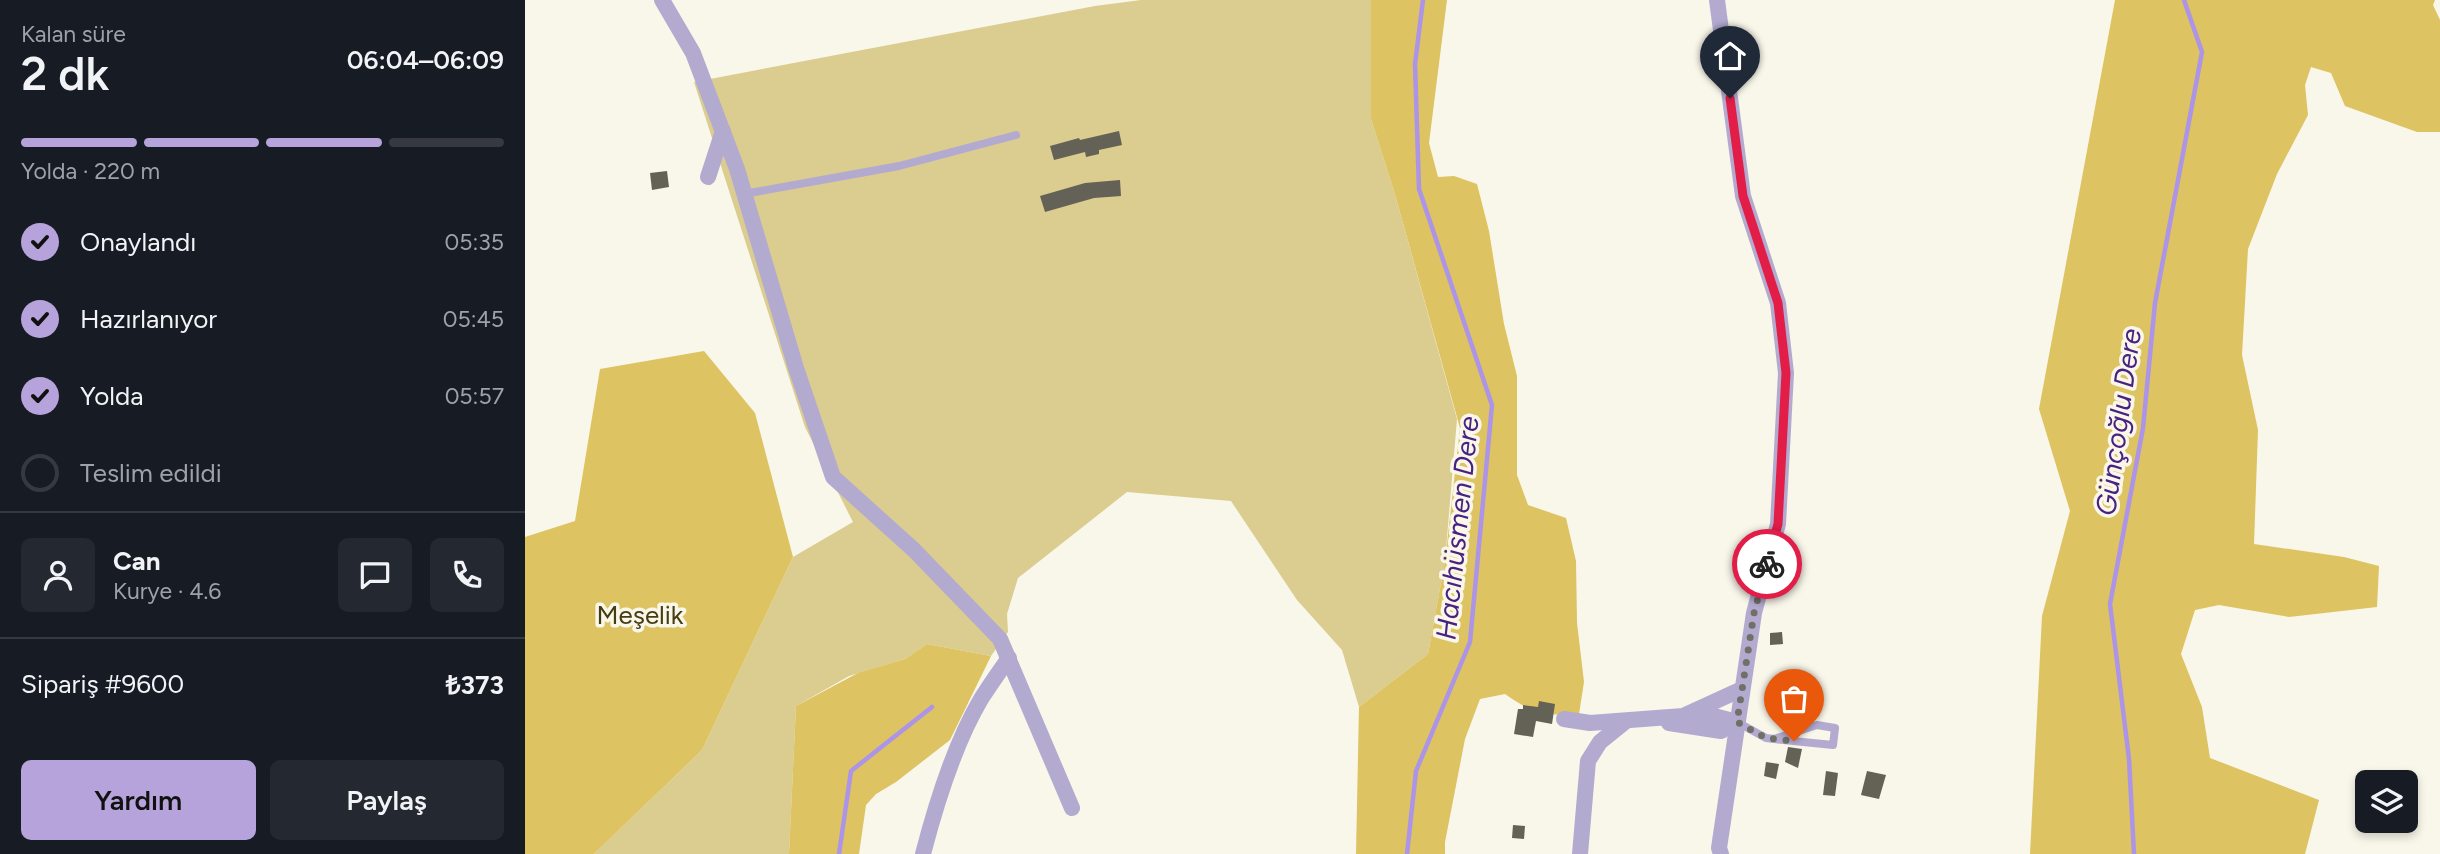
<!DOCTYPE html>
<html lang="tr">
<head>
<meta charset="utf-8">
<style>
  body { margin:0; font-family:Figtree,sans-serif; background:#242831; color:#f1f3f6; height:100vh; display:flex; flex-direction:column; font-size:26px; white-space:nowrap }
  * { box-sizing:border-box; margin:0 }
  p { font-size:23px; color:#9ea1a6 }
  .icon { flex:none; width:38px; height:38px; fill:none; stroke:currentColor; stroke-width:2; stroke-linecap:round; stroke-linejoin:round }
  .map { position:relative; flex:1; overflow:hidden }
  .details { display:flex; flex-direction:column; background:#171b24; width:525px }
  .details>* { flex:none }
  .buttons { position:absolute; left:1830px; top:770px; display:grid; gap:14px }
  .buttons a { display:grid; place-items:center; width:63px; height:63px; border-radius:10px; background:#171b24; box-shadow:0 4px 10px #0003; font-size:35px }
  .pin { position:absolute; display:grid; place-items:center; width:60px; height:60px; color:#fff; margin:-72px -30px; border-radius:50% 50% 50% 0; rotate:-45deg; box-shadow:0 0 7px #0007 }
  .pin .icon { rotate:45deg }
  .courier { position:absolute; display:grid; place-items:center; width:70px; height:70px; margin:-35px; border:5px solid #e11d48; border-radius:50%; background:#fff; color:#222; box-shadow:0 2px 9px #0007 }
  .head em { font-style:normal; font-weight:600 }
  .head div { display:flex; flex-direction:column-reverse }
  .head { display:flex; align-items:center; justify-content:space-between; height:119px; padding:0 21px }
  h1 { font-size:46px; font-weight:600; line-height:52px }
  .bar { display:grid; grid-template-columns:repeat(4,1fr); gap:10px 7px; align-content:center; height:84px; padding:0 21px }
  .bar i { height:9px; border-radius:5px; background:#363941 }
  .bar .current { background:#b6a3db }
  .bar p { grid-column:span 4 }
  .line { display:flex; align-items:center; gap:18px; padding:0 21px; border-top:2px solid #363941 }
  .line div { flex:1 }
  .round { display:grid; place-items:center; flex:none; width:74px; height:74px; border-radius:10px; background:#242831 }
  ol { padding:0 21px; list-style:none }
  li { display:flex; align-items:center; gap:21px; height:77px }
  li p { margin-inline-start:auto }
  li .icon { padding:7px; border-radius:50%; background:#b6a3db; color:#111; stroke-width:4 }
  li:last-child { color:#9ea1a6 }
  li i { width:38px; height:38px; border:4px solid #363941; border-radius:50% }
  .primary-button { display:flex; gap:14px; margin-top:auto; padding:14px 21px }
  .primary-button a { flex:1; height:80px; border-radius:10px; background:#b6a3db; color:#111; font-size:28px; font-weight:600; line-height:80px; text-align:center }
  .primary-button a+a { background:#242831; color:#f1f3f6 }
  main { display:flex; flex:1; min-height:0 }
  .map>svg:first-child { display:block }
  .green { fill:#dbcc8f }
  .forest { fill:#ddc361 }
  .lines { fill:none; stroke-linecap:round; stroke-linejoin:round }
  .stream { stroke:#ac94e8; stroke-width:4.5 }
  .building { fill:#646157 }
  .service { stroke:#b3aad0; stroke-width:8 }
  .minor { stroke:#b3aad0; stroke-width:16 }
  .done { stroke:#706f68; stroke-width:7; stroke-dasharray:0 12.6 }
  .route { stroke:#e11d48; stroke-width:9 }
  .labels { text-anchor:middle; dominant-baseline:central; stroke-width:7; stroke-linejoin:round; paint-order:stroke }
  .park-label { font-size:26px; fill:#463c12; stroke:#f9f6ea }
  .water-label { font-size:28px; font-style:italic; fill:#482182; stroke:#f9f6ea }
</style>
</head>
<body>
<main>
<section class="details">
<div class="head"><div><h1>2 dk</h1><p>Kalan süre</p></div><em>06:04–06:09</em></div>
<div class="bar"><i class="current"></i><i class="current"></i><i class="current"></i><i></i><p>Yolda · 220 m</p></div>
<ol>
<li><svg class="icon" aria-label="check" viewBox="0 0 24 24"><path d="M5 12l5 5 9-10"/></svg>Onaylandı<p>05:35</p></li>
<li><svg class="icon" aria-label="check" viewBox="0 0 24 24"><path d="M5 12l5 5 9-10"/></svg>Hazırlanıyor<p>05:45</p></li>
<li><svg class="icon" aria-label="check" viewBox="0 0 24 24"><path d="M5 12l5 5 9-10"/></svg>Yolda<p>05:57</p></li>
<li><i></i>Teslim edildi</li>
</ol>
<div class="line" style="height:126px"><a class="round"><svg class="icon" aria-label="person" viewBox="0 0 24 24"><circle cx="12" cy="8" r="4"/><path d="M4 21q1-7 8-7t8 7"/></svg></a><div><b>Can</b><p>Kurye · 4.6</p></div><a class="round"><svg class="icon" aria-label="chat" viewBox="0 0 24 24"><path d="M4 5h16v11H9l-5 4z"/></svg></a><a class="round"><svg class="icon" aria-label="phone" viewBox="0 0 24 24"><path d="M5 4h4l2 5-3 2q2 4 5 5l2-3 5 2v4C11 20 4 13 5 4z"/></svg></a></div>
<div class="line" style="height:91px"><div>Sipariş #9600</div><b>₺373</b></div>
<div class="primary-button"><a>Yardım</a><a>Paylaş</a></div>
</section>
<div class="map">
<svg width="1915" height="854" viewBox="0 0 1915 854">
  <rect width="100%" height="100%" fill="#f9f6ea"/>
  <!-- green -->
  <path class="green" d="M616 0H847L846 119 869 191 932 419 920 561 903 654 834 707 817 650 772 600 706 501 602 492 493 578 482 614 483 632 466 656 402 644 380 659 324 676 271 706 264 854H69L177 750 268 557 328 522 280 427 169 82 570 6Z"/>
  <!-- forest -->
  <g class="forest">
    <path d="M846 0H922L904 143 913 177 929 176 952 184 964 231 979 324 992 376V475L1003 505 1041 518 1051 561 1052 623 1059 682 1054 714C1019 716 1009 714 980 694L955 699 940 739 920 842V854H831L834 707 903 654 920 561 935 428 869 191 846 119Z"/>
    <path d="M1590 0H1910L1908 5 1915 20V132H1892L1820 106 1806 73 1786 67 1780 85 1783 115 1752 174 1723 249 1717 355 1733 430 1729 544 1819 557 1854 566 1852 607 1764 617 1694 605 1670 610 1656 654 1677 707 1685 758 1794 800 1780 854H1505L1517 616 1545 511 1514 409Z"/>
    <path d="M179 351 230 413 268 557 177 750 69 854H0V537L50 521 75 369Z"/>
    <path d="M402 644 466 656 425 740 371 782 351 794 341 805 334 854H264L271 706 333 673 380 659Z"/>
  </g>
  <g class="lines">
    <!-- stream -->
    <g class="stream">
      <path d="M314 854 326 771 407 707"/>
      <path d="M882 854 891 771 945 642 967 405 894 189 890 64 898 0"/>
      <path d="M1609 854 1604 759 1585 604 1618 428 1630 303 1677 52 1659 0"/>
    </g>
  </g>
  <!-- building -->
  <g class="building">
    <path d="M594 131 597 145 574 150V154L561 157 560 152 529 160 525 146 554 138 555 140Z"/>
    <path d="M142 171 144 187 127 190 125 173Z"/>
    <path d="M595 180 596 196 569 198 520 212 515 196 560 183Z"/>
    <path d="M1257 632 1258 644 1245 645V633Z"/>
    <path d="M1014 701 1030 704 1027 724 1011 721 1008 737 989 734 993 709H998V705L1013 707Z"/>
    <path d="M1263 747 1277 749 1273 768 1260 762Z"/>
    <path d="M1241 762 1254 764 1251 779 1239 776Z"/>
    <path d="M1301 771 1313 773 1310 796 1298 795Z"/>
    <path d="M1342 771 1361 775 1354 799 1336 795Z"/>
    <path d="M988 825 1000 826 999 839 987 838Z"/>
  </g>
  <g class="lines">
    <!-- service -->
    <g class="service">
      <path d="M219 194 374 166 491 135"/>
      <path d="M1212 722 1241 738 1249 739 1308 745 1310 728 1292 725 1249 739"/>
    </g>
    <!-- minor -->
    <g class="minor">
      <path d="M137 0 168 53 212 169 271 368 308 477 389 550 475 639 547 808"/>
      <path d="M1192 0 1218 196 1253 303 1261 373 1253 524 1229 613 1194 848 1196 854"/>
      <path d="M183 177 198 131"/>
      <path d="M1170 711 1212 722"/>
      <path d="M1039 719 1065 723 1158 716 1217 689"/>
      <path d="M1144 723 1196 731 1212 722"/>
      <path d="M398 854C411 804 430 743 456 699 465 685 474 672 484 658"/>
      <path d="M1055 854 1063 761 1075 742 1101 721"/>
    </g>
  </g>
  <g class="lines">
    <!-- done -->
    <path class="done" d="M1242 564 1229 613 1212 722 1241 738 1269 741"/>
    <!-- route -->
    <path class="route" d="M1205 98 1218 196 1253 303 1261 373 1253 524 1242 564"/>
  </g>
  <g class="labels">
    <!-- park labels -->
    <g class="park-label">
      <text x="115" y="615">Meşelik</text>
    </g>
    <!-- water labels -->
    <g class="water-label">
      <text transform="translate(1593 422) rotate(-82)">Günçoğlu Dere</text>
      <text transform="translate(932 528) rotate(-84)">Hacıhüsmen Dere</text>
    </g>
  </g>
</svg>
<div class="buttons">
<a><svg class="icon" aria-label="layers" viewBox="0 0 24 24"><path d="M12 4l9 5-9 5-9-5zM3 14l9 5 9-5"/></svg></a>
</div>
<div class="pin" style="left:1269px;top:741px;background:#ea580c"><svg class="icon" aria-label="bag" viewBox="0 0 24 24"><path d="M5 8h14l-1 12H6zM9 8a3 3 0 0 1 6 0"/></svg></div>
<div class="pin" style="left:1205px;top:98px;background:#1f2937"><svg class="icon" aria-label="home" viewBox="0 0 24 24"><path d="M3 11l9-7 9 7M6 9v11h12V9"/></svg></div>
<div class="courier" style="left:1242px;top:564px"><svg class="icon" aria-label="bike" viewBox="0 0 24 24"><circle cx="6" cy="16" r="4"/><circle cx="18" cy="16" r="4"/><path d="M6 16l4-8h5l3 8M10 8l3 8H6M13 5h3"/></svg></div>
</div>
</main>
</body>
</html>
